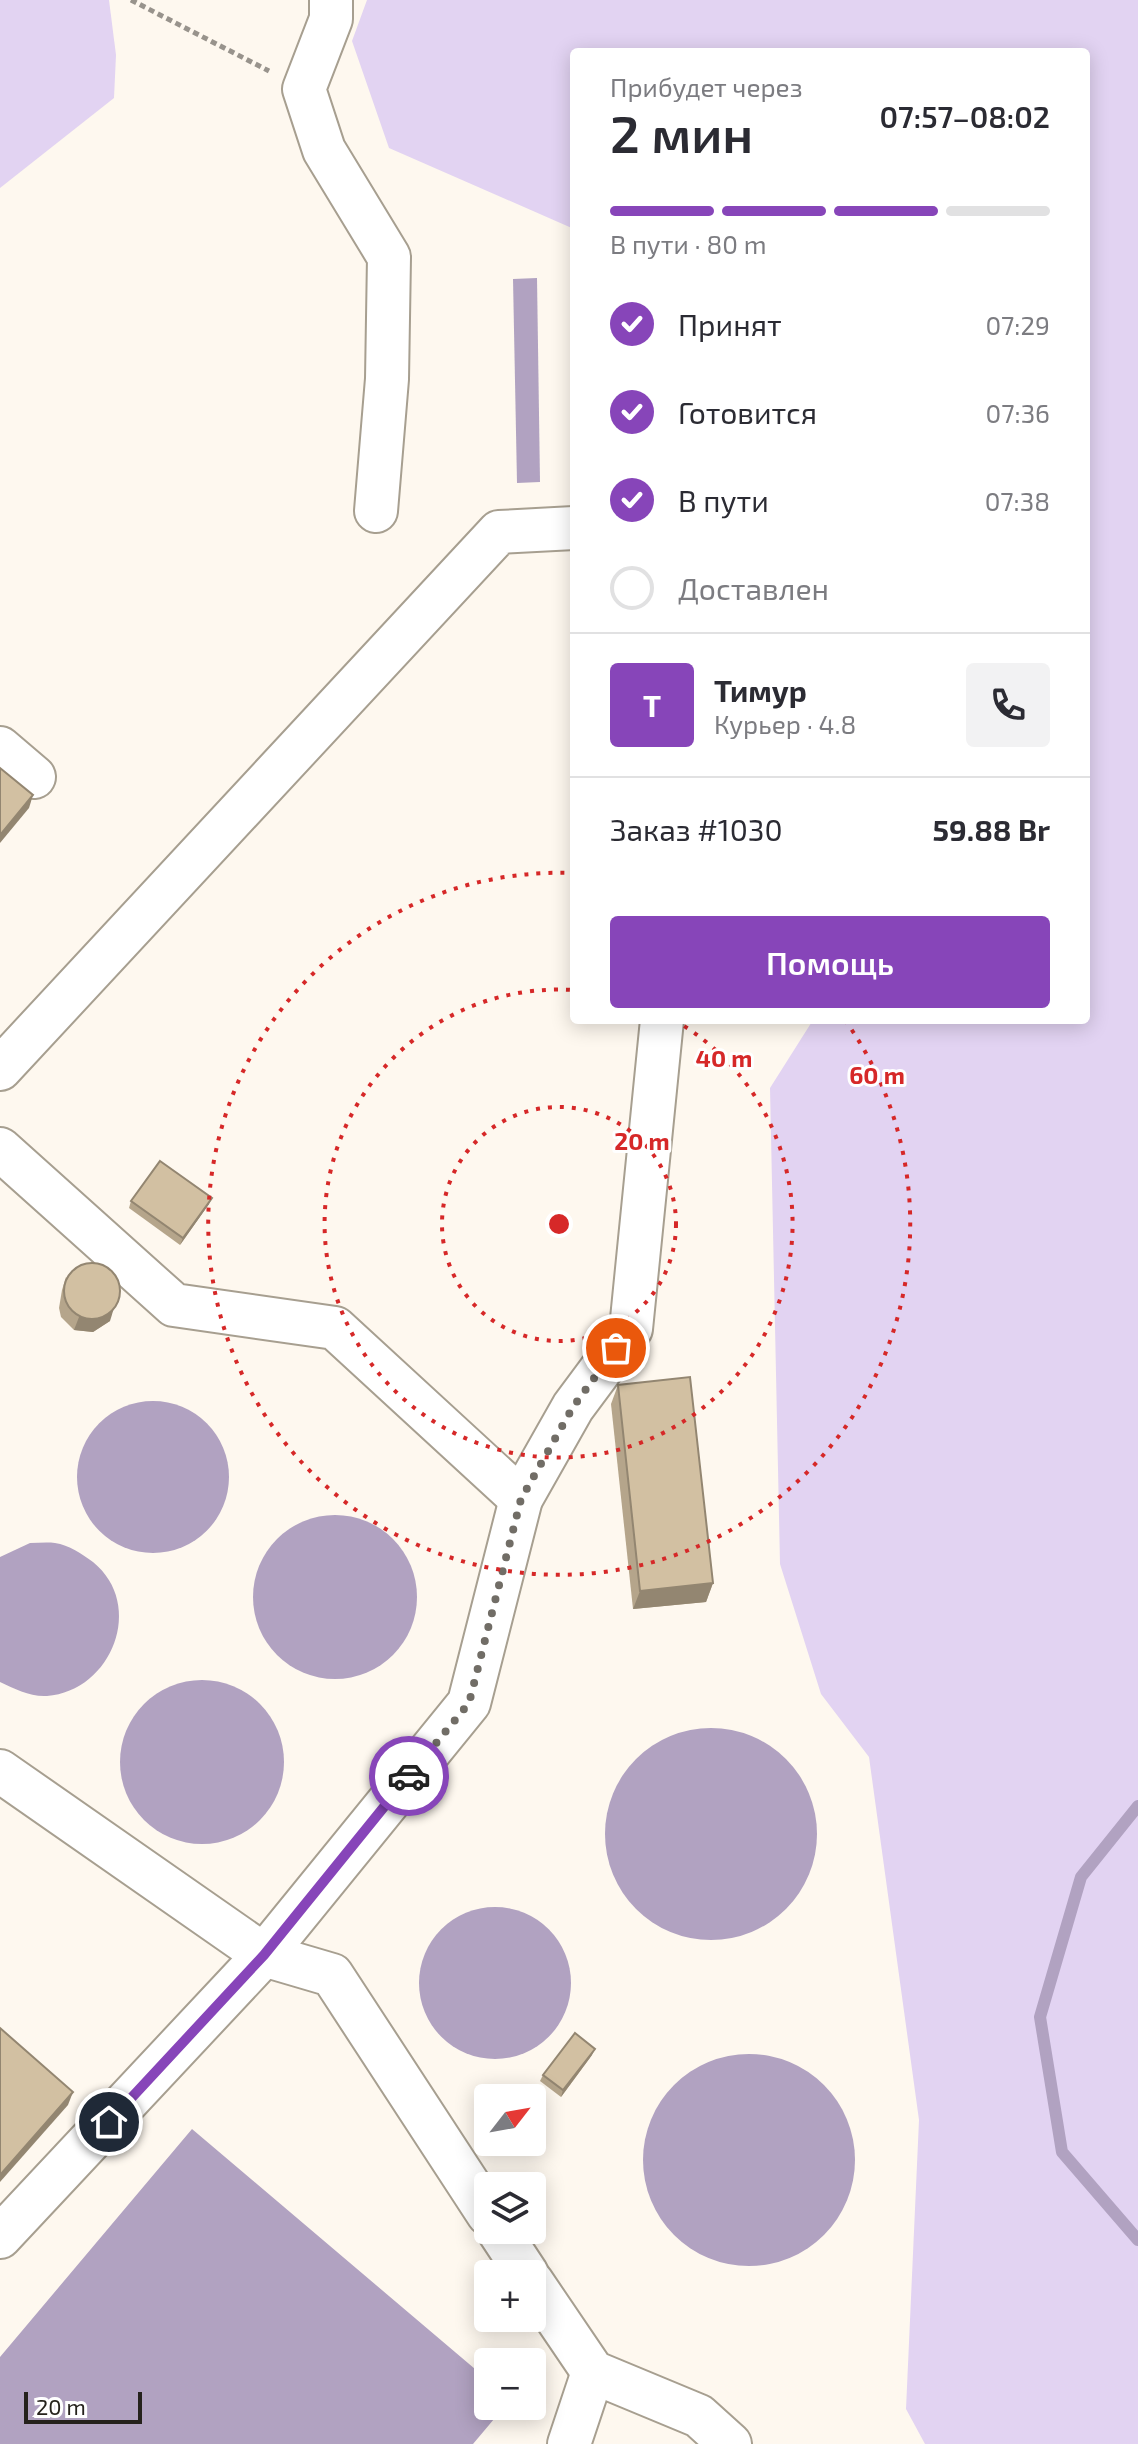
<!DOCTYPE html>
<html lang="ru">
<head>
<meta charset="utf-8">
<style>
  body { margin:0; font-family:"Exo 2",sans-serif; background:#f2f2f3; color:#2b2b33; height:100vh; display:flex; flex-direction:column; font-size:30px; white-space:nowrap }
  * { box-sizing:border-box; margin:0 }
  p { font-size:26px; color:#7c7c81 }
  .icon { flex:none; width:44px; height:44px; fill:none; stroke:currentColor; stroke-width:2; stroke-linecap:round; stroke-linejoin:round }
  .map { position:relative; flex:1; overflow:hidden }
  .side { position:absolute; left:570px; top:48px; width:520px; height:976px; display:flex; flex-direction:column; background:#fff; border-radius:8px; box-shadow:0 4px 20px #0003 }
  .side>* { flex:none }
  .needle { width:52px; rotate:59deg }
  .fabs { position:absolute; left:474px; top:2084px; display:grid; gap:16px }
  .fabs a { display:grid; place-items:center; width:72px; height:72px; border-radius:8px; background:#fff; box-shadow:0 4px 20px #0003; font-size:40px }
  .scale { position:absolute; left:24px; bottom:20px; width:118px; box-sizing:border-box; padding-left:8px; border:4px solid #25221c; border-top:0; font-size:22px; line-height:28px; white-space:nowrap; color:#25221c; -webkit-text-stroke:6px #fff; paint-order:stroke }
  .pin { position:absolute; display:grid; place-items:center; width:68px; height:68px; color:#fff; margin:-34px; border:4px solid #fff; border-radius:50%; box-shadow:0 2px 8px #0007 }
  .courier { position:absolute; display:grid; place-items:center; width:80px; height:80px; margin:-40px; border:6px solid #8745b9; border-radius:50%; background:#fff; color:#222; box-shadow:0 2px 10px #0007 }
  .headline em { font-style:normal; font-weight:600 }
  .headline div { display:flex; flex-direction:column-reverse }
  .headline { display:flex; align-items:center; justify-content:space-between; height:136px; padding:0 40px }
  h1 { font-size:52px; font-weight:600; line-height:60px }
  .bar { display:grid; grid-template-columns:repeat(4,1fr); gap:12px 8px; align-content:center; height:96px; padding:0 40px }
  .bar i { height:10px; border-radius:6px; background:#e1e1e2 }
  .bar .selected { background:#8745b9 }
  .bar p { grid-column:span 4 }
  .line { display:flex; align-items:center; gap:20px; padding:0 40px; border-top:2px solid #e1e1e2 }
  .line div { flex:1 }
  .round { display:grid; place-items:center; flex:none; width:84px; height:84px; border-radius:8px; background:#f2f2f3 }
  ol { padding:0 40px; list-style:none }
  li { display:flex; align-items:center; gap:24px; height:88px }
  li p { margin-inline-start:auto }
  li .icon { padding:8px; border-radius:50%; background:#8745b9; color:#fff; stroke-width:4 }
  li:last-child { color:#7c7c81 }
  li i { width:44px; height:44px; border:4px solid #e1e1e2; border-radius:50% }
  .button { display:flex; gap:16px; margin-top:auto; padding:16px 40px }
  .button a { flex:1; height:92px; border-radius:8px; background:#8745b9; color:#fff; font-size:32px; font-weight:600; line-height:92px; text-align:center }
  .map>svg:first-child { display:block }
  .green { fill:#e2d3f2 }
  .water { fill:#b1a2c1 }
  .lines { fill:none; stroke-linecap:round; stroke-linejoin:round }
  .stream { stroke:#b1a2c1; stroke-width:12 }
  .minor-casing { stroke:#a79f90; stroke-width:46 }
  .path { stroke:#98938c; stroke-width:5; stroke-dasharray:6 4; stroke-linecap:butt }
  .minor { stroke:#fff; stroke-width:42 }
  .wall { fill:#b5a58b }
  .shaded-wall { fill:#938671 }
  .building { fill:#d2c0a2; stroke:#938671; stroke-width:2 }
  .done { stroke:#716d66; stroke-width:8; stroke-dasharray:0 14.4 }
  .route { stroke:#8745b9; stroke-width:10 }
  .ring { fill:none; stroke:#d62828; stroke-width:4; stroke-dasharray:4 8 }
  .centre { fill:#d62828; stroke:#fff; stroke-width:4 }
  .ring-label { font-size:24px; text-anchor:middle; font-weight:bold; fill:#d62828; stroke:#fff; stroke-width:6; stroke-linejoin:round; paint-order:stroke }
</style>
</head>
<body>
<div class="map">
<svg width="1138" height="2444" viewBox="0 0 1138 2444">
  <rect width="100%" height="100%" fill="#fef8ef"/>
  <!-- green -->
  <g class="green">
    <path d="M0 0H109L116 55 114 98 0 188Z"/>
    <path d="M367 0H1138V2444H925L906 2409 919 2120 869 1757 821 1694 780 1564 770 1088 813 1020H1086V52H574V229L389 148 352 41Z"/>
  </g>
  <!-- water -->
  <g class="water">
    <path d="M537 278 540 482 517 483 513 279Z"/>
    <circle cx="153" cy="1477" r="76"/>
    <circle cx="335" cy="1597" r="82"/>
    <path d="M30 1543C38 1543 47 1542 55 1543 69 1545 82 1554 93 1562 146 1605 112 1691 47 1696 30 1697 15 1689 0 1682V1557Z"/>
    <circle cx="202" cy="1762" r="82"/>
    <circle cx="711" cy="1834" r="106"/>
    <circle cx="495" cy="1983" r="76"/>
    <circle cx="749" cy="2160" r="106"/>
    <path d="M192 2129 488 2380V2406H505L473 2444H0V2357Z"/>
  </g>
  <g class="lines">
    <!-- stream -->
    <path class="stream" d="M1138 1806 1081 1877 1040 2017 1062 2152 1138 2240"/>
    <defs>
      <g id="minor">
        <path d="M331 0V19L304 89 324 150 389 257 387 379 376 511"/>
        <path d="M0 748 34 777"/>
        <path d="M0 1069 499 532 574 528"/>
        <path d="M0 1149 174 1305 335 1328 521 1499"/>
        <path d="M0 1771 264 1955 332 1975 488 2214"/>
        <path d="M498 2230 527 2274"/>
        <path d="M0 2237 264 1955 469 1703 521 1499 573 1407 631 1329 662 1020"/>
        <path d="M532 2282 593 2372 699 2416 730 2444"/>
        <path d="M569 2444 593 2372"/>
      </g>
    </defs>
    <!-- minor casing -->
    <use href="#minor" class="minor-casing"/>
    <!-- path -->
    <path class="path" d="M131 0 269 71"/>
    <!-- minor -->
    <use href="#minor" class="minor"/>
  </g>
  <!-- wall -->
  <g class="wall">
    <path d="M131 1201 209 1204 180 1245 129 1208Z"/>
    <path d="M66 1277 110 1321 93 1332 74 1330 61 1317 59 1308 62 1290Z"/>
    <path d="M618 1385 713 1583 706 1602 633 1609 611 1404Z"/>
    <path d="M592 2055 561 2097 540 2081 543 2075Z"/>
  </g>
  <!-- shaded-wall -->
  <g class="shaded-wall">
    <path d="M33 795 29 808 0 843V835Z"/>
    <path d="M212 1198 209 1204 180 1245 183 1238Z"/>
    <path d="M114 1308 110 1321 93 1332 74 1330 79 1317Z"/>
    <path d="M713 1583 706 1602 633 1609 640 1591Z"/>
    <path d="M595 2049 592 2055 561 2097 563 2090Z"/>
    <path d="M73 2092 68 2105 0 2182V2175Z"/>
  </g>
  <!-- building -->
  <g class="building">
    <path d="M0 768 33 795 0 835Z"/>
    <path d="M160 1161 212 1198 183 1238 131 1201Z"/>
    <circle cx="92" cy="1291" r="28"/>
    <path d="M690 1377 713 1583 640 1591 618 1385Z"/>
    <path d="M0 2028 73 2092 0 2175Z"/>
    <path d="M575 2033 595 2049 563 2090 543 2075Z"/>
  </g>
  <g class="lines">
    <!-- done -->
    <path class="done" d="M409 1776 469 1703 521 1499 573 1407 616 1348"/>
    <!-- route -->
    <path class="route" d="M109 2122 264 1955 409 1776"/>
  </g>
  <!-- distance rings -->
  <g class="ring">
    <circle cx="559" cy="1224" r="117"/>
    <path d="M674 1020A234 234 0 1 1 573 990"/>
    <path d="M845 1020A351 351 0 1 1 571 873"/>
  </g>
  <circle cx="559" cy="1224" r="12" class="centre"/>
  <g class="ring-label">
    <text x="724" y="1067">40 m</text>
    <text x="877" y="1084">60 m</text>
    <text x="642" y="1150">20 m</text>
  </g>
</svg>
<div class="fabs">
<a><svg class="needle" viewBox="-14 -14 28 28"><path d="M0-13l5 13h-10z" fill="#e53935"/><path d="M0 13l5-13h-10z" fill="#7c7c81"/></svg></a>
<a><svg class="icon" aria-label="layers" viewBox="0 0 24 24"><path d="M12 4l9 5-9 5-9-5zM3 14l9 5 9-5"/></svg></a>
<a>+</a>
<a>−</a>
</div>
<div class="scale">20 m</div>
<div class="pin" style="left:616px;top:1348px;background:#ea580c"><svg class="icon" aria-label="bag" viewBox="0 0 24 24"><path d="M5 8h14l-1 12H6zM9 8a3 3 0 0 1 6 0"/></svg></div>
<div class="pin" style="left:109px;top:2122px;background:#1f2937"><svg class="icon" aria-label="home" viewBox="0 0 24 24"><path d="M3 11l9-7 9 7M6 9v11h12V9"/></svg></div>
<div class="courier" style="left:409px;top:1776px"><svg class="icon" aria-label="car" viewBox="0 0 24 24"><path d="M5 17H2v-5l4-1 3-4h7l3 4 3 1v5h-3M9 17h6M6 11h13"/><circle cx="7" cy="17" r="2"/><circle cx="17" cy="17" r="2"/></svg></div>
<section class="side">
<div class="headline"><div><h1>2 мин</h1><p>Прибудет через</p></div><em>07:57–08:02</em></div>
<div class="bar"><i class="selected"></i><i class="selected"></i><i class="selected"></i><i></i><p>В пути · 80 m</p></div>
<ol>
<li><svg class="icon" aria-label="check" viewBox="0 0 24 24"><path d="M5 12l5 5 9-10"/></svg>Принят<p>07:29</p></li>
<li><svg class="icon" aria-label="check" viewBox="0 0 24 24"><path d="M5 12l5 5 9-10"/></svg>Готовится<p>07:36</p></li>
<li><svg class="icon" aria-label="check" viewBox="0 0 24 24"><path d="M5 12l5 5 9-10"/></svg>В пути<p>07:38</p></li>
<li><i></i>Доставлен</li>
</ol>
<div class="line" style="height:144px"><b class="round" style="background:#8745b9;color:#fff">Т</b><div><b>Тимур</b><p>Курьер · 4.8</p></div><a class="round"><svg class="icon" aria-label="phone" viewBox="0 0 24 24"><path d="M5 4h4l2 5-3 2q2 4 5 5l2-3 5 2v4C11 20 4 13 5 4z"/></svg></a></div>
<div class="line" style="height:104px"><div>Заказ #1030</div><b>59.88 Br</b></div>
<div class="button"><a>Помощь</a></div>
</section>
</div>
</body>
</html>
